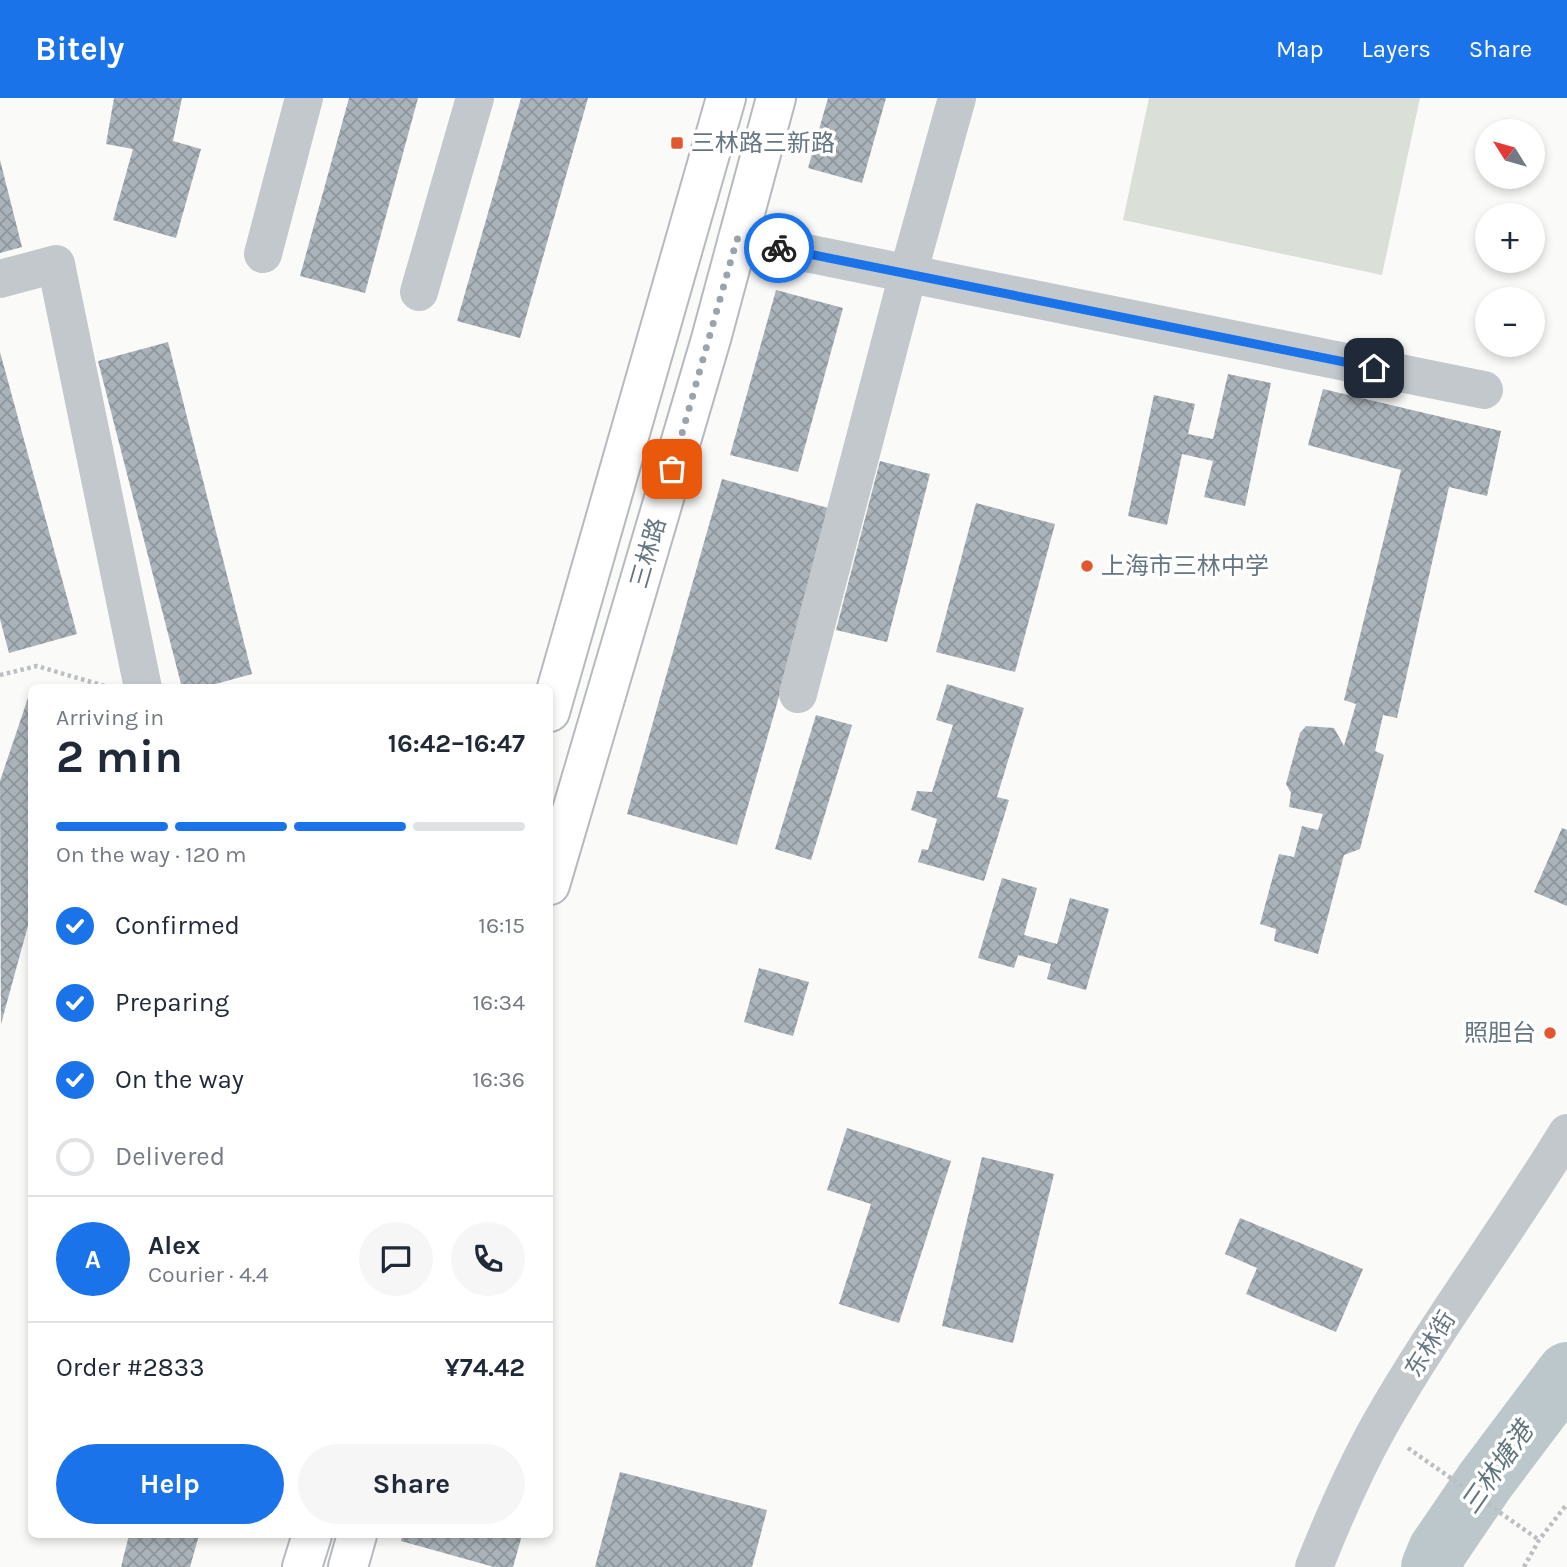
<!DOCTYPE html>
<html lang="en">
<head>
<meta charset="utf-8">
<style>
  body { margin:0; font-family:Karla,"Noto Sans SC",sans-serif; background:#f6f6f7; color:#1f2937; height:100vh; display:flex; flex-direction:column; font-size:26px; white-space:nowrap }
  * { box-sizing:border-box; margin:0 }
  p { font-size:23px; color:#747a83 }
  .icon { flex:none; width:38px; height:38px; fill:none; stroke:currentColor; stroke-width:2; stroke-linecap:round; stroke-linejoin:round }
  .map { position:relative; flex:1; overflow:hidden }
  .side { position:absolute; left:28px; top:586px; width:525px; height:854px; display:flex; flex-direction:column; background:#fff; border-radius:10px; box-shadow:0 4px 10px #0003 }
  .side>* { flex:none }
  .needle { width:46px; rotate:307deg }
  .buttons { position:absolute; left:1475px; top:21px; display:grid; gap:14px }
  .buttons a { display:grid; place-items:center; width:70px; height:70px; border-radius:50%; background:#fff; box-shadow:0 4px 10px #0003; font-size:35px }
  .pin { position:absolute; display:grid; place-items:center; width:60px; height:60px; color:#fff; margin:-30px; border-radius:14px; box-shadow:0 4px 10px #0006 }
  .courier { position:absolute; display:grid; place-items:center; width:70px; height:70px; margin:-35px; border:5px solid #1a73e8; border-radius:50%; background:#fff; color:#222; box-shadow:0 2px 9px #0007 }
  .headline em { font-style:normal; font-weight:700 }
  .headline div { display:flex; flex-direction:column-reverse }
  .headline { display:flex; align-items:center; justify-content:space-between; height:119px; padding:0 28px }
  h1 { font-size:46px; font-weight:700; line-height:52px }
  .bar { display:grid; grid-template-columns:repeat(4,1fr); gap:10px 7px; align-content:center; height:84px; padding:0 28px }
  .bar i { height:9px; border-radius:5px; background:#e0e1e3 }
  .bar .selected { background:#1a73e8 }
  .bar p { grid-column:span 4 }
  .line { display:flex; align-items:center; gap:18px; padding:0 28px; border-top:2px solid #e0e1e3 }
  .line div { flex:1 }
  .round { display:grid; place-items:center; flex:none; width:74px; height:74px; border-radius:37px; background:#f6f6f7 }
  ol { padding:0 28px; list-style:none }
  li { display:flex; align-items:center; gap:21px; height:77px }
  li p { margin-inline-start:auto }
  li .icon { padding:7px; border-radius:50%; background:#1a73e8; color:#fff; stroke-width:4 }
  li:last-child { color:#747a83 }
  li i { width:38px; height:38px; border:4px solid #e0e1e3; border-radius:50% }
  .primary-button { display:flex; gap:14px; margin-top:auto; padding:14px 28px }
  .primary-button a { flex:1; height:80px; border-radius:42px; background:#1a73e8; color:#fff; font-size:28px; font-weight:700; line-height:80px; text-align:center }
  .primary-button a+a { background:#f6f6f7; color:#1f2937 }
  header { display:flex; align-items:center; gap:42px; box-sizing:border-box; height:98px; padding:0 35px; background:#1a73e8; color:#fff }
  header strong { font-size:33px }
  nav { display:flex; gap:38px; margin-inline-start:auto; font-size:24px }
  .map>svg:first-child { display:block }
  .pitch { fill:#dadfd7 }
  .lines { fill:none; stroke-linecap:round; stroke-linejoin:round }
  .river { stroke:#bbc7cb; stroke-width:60 }
  .building { fill:url(#building-cross-hatch) }
  .major-casing { stroke:#b5babe; stroke-width:42 }
  .path { stroke:#bbbfc2; stroke-width:4.5; stroke-dasharray:3.5 3.5; stroke-linecap:butt }
  .minor { stroke:#c3c8cc; stroke-width:38 }
  .major { stroke:#fff; stroke-width:38 }
  .done { stroke:#99a4ac; stroke-width:7; stroke-dasharray:0 12.6 }
  .route { stroke:#1a73e8; stroke-width:9 }
  .poi-dot { fill:#e4572e; stroke:#fff; stroke-width:2.5 }
  .labels { text-anchor:middle; dominant-baseline:central; stroke-width:7; stroke-linejoin:round; paint-order:stroke }
  .poi-label { font-size:24px; fill:#657683; stroke:#fff; text-anchor:start }
  .street-label { font-size:24px; fill:#657683; stroke:#fff }
  .water-label { font-size:26px; font-style:italic; fill:#60757c; stroke:#fff }
</style>
</head>
<body>
<header>
<strong>Bitely</strong>
<nav><a>Map</a><a>Layers</a><a>Share</a></nav>
</header>
<div class="map">
<svg width="1567" height="1469" viewBox="0 0 1567 1469">
  <defs>
    <pattern id="building-cross-hatch" width="8" height="8" patternUnits="userSpaceOnUse" patternTransform="scale(1.75)"><rect width="8" height="8" fill="#aab3b9"/><path d="M0 0l8 8M0 8l8-8" fill="none" stroke="#8e969c"/></pattern>
  </defs>
  <rect width="100%" height="100%" fill="#fafaf8"/>
  <!-- pitch -->
  <path class="pitch" d="M1149 0H1420L1382 177 1123 122Z"/>
  <g class="lines">
    <!-- river -->
    <path class="river" d="M1431 1469 1438 1452 1485 1383 1567 1274"/>
  </g>
  <!-- building -->
  <g class="building">
    <path d="M114 0H182L173 43 201 51 176 140 113 122 133 51 106 46Z"/>
    <path d="M349 0H418L365 195 300 178Z"/>
    <path d="M521 0H588L520 240 457 223Z"/>
    <path d="M828 0H886L862 85 808 70Z"/>
    <path d="M0 62 22 149 0 155Z"/>
    <path d="M776 192 843 210 798 374 730 357Z"/>
    <path d="M168 244 252 576 201 590H182L98 263Z"/>
    <path d="M0 254 77 536 9 555 0 521Z"/>
    <path d="M1228 276 1271 285 1245 408 1204 399 1213 363 1182 356 1167 427 1128 418 1154 297 1195 306 1188 336 1213 341Z"/>
    <path d="M1323 291 1501 333 1487 398 1449 389 1397 620 1383 617 1375 653 1384 657 1360 751 1344 757 1318 856 1274 843 1276 831 1260 826 1279 756 1294 759 1302 728 1318 732 1323 716 1289 709 1291 695 1286 686 1300 635 1306 628 1334 630 1344 648 1356 606 1344 602 1401 372 1308 347Z"/>
    <path d="M880 363 930 376 887 544 836 532Z"/>
    <path d="M722 381 832 411 737 747 627 716Z"/>
    <path d="M976 405 1055 426 1015 574 936 554Z"/>
    <path d="M947 586 1024 610 997 699 1009 702 984 783 918 764 922 751 928 752 937 721 911 712 917 693 932 694 953 627 936 622Z"/>
    <path d="M31 591 32 813 1 926 0 683Z"/>
    <path d="M816 617 852 627 811 762 775 751Z"/>
    <path d="M1562 730 1567 732V808L1534 794Z"/>
    <path d="M1002 780 1037 790 1024 837 1057 846 1070 800 1109 811 1086 892 1047 881 1051 866 1018 857 1014 870 978 860Z"/>
    <path d="M759 870 809 884 793 938 744 924Z"/>
    <path d="M847 1030 951 1063 899 1225 839 1206 871 1106 827 1092Z"/>
    <path d="M982 1059 1054 1076 1013 1245 942 1228Z"/>
    <path d="M1240 1120 1363 1171 1336 1234 1246 1196 1257 1170 1225 1156Z"/>
    <path d="M620 1374 767 1412 752 1469H595Z"/>
    <path d="M129 1437H199L190 1469H121Z"/>
    <path d="M402 1437H522L513 1469H494L401 1443Z"/>
  </g>
  <g class="lines">
    <defs>
      <g id="major">
        <path d="M550 614 726 0"/>
        <path d="M550 787 711 241 776 0"/>
        <path d="M302 1469 312 1437"/>
        <path d="M348 1469 357 1437"/>
      </g>
    </defs>
    <!-- major casing -->
    <use href="#major" class="major-casing"/>
    <!-- path -->
    <g class="path">
      <path d="M0 577 37 568 108 589"/>
      <path d="M1408 1350 1539 1442"/>
      <path d="M1524 1469 1539 1442 1567 1406"/>
    </g>
    <!-- minor -->
    <g class="minor">
      <path d="M737 141 1484 292"/>
      <path d="M263 156 304 0"/>
      <path d="M0 181 56 166 143 590"/>
      <path d="M419 194 475 0"/>
      <path d="M798 596 908 176 957 0"/>
      <path d="M1314 1469C1333 1421 1354 1373 1379 1328 1436 1227 1507 1134 1567 1035"/>
    </g>
    <!-- major -->
    <use href="#major" class="major"/>
  </g>
  <g class="lines">
    <!-- done -->
    <path class="done" d="M672 371 737 141 779 150"/>
    <!-- route -->
    <path class="route" d="M779 150 1374 270"/>
  </g>
  <!-- markers -->
  <g class="poi-dot">
    <rect x="670" y="38" width="14" height="14" rx="3.5"/>
    <circle cx="1087" cy="468" r="7"/>
    <circle cx="1550" cy="935" r="7"/>
  </g>
  <g class="labels">
    <!-- poi labels -->
    <g class="poi-label">
      <text x="691" y="45">三林路三新路</text>
      <text x="1101" y="468">上海市三林中学</text>
      <text x="1536" y="935" text-anchor="end">照胆台</text>
    </g>
    <!-- street labels -->
    <g class="street-label">
      <text transform="translate(648 455) rotate(-74)">三林路</text>
      <text transform="translate(1430 1246) rotate(-58)">东林街</text>
    </g>
    <!-- water labels -->
    <g class="water-label">
      <text transform="translate(1497 1370) rotate(-55)">三林塘港</text>
    </g>
  </g>
</svg>
<div class="buttons">
<a><svg class="needle" viewBox="-14 -14 28 28"><path d="M0-13l5 13h-10z" fill="#e53935"/><path d="M0 13l5-13h-10z" fill="#747a83"/></svg></a>
<a>+</a>
<a>−</a>
</div>
<div class="pin" style="left:672px;top:371px;background:#ea580c"><svg class="icon" aria-label="bag" viewBox="0 0 24 24"><path d="M5 8h14l-1 12H6zM9 8a3 3 0 0 1 6 0"/></svg></div>
<div class="pin" style="left:1374px;top:270px;background:#1f2937"><svg class="icon" aria-label="home" viewBox="0 0 24 24"><path d="M3 11l9-7 9 7M6 9v11h12V9"/></svg></div>
<div class="courier" style="left:779px;top:150px"><svg class="icon" aria-label="bike" viewBox="0 0 24 24"><circle cx="6" cy="16" r="4"/><circle cx="18" cy="16" r="4"/><path d="M6 16l4-8h5l3 8M10 8l3 8H6M13 5h3"/></svg></div>
<section class="side">
<div class="headline"><div><h1>2 min</h1><p>Arriving in</p></div><em>16:42–16:47</em></div>
<div class="bar"><i class="selected"></i><i class="selected"></i><i class="selected"></i><i></i><p>On the way · 120 m</p></div>
<ol>
<li><svg class="icon" aria-label="check" viewBox="0 0 24 24"><path d="M5 12l5 5 9-10"/></svg>Confirmed<p>16:15</p></li>
<li><svg class="icon" aria-label="check" viewBox="0 0 24 24"><path d="M5 12l5 5 9-10"/></svg>Preparing<p>16:34</p></li>
<li><svg class="icon" aria-label="check" viewBox="0 0 24 24"><path d="M5 12l5 5 9-10"/></svg>On the way<p>16:36</p></li>
<li><i></i>Delivered</li>
</ol>
<div class="line" style="height:126px"><b class="round" style="background:#1a73e8;color:#fff">A</b><div><b>Alex</b><p>Courier · 4.4</p></div><a class="round"><svg class="icon" aria-label="chat" viewBox="0 0 24 24"><path d="M4 5h16v11H9l-5 4z"/></svg></a><a class="round"><svg class="icon" aria-label="phone" viewBox="0 0 24 24"><path d="M5 4h4l2 5-3 2q2 4 5 5l2-3 5 2v4C11 20 4 13 5 4z"/></svg></a></div>
<div class="line" style="height:91px"><div>Order #2833</div><b>¥74.42</b></div>
<div class="primary-button"><a>Help</a><a>Share</a></div>
</section>
</div>
</body>
</html>
